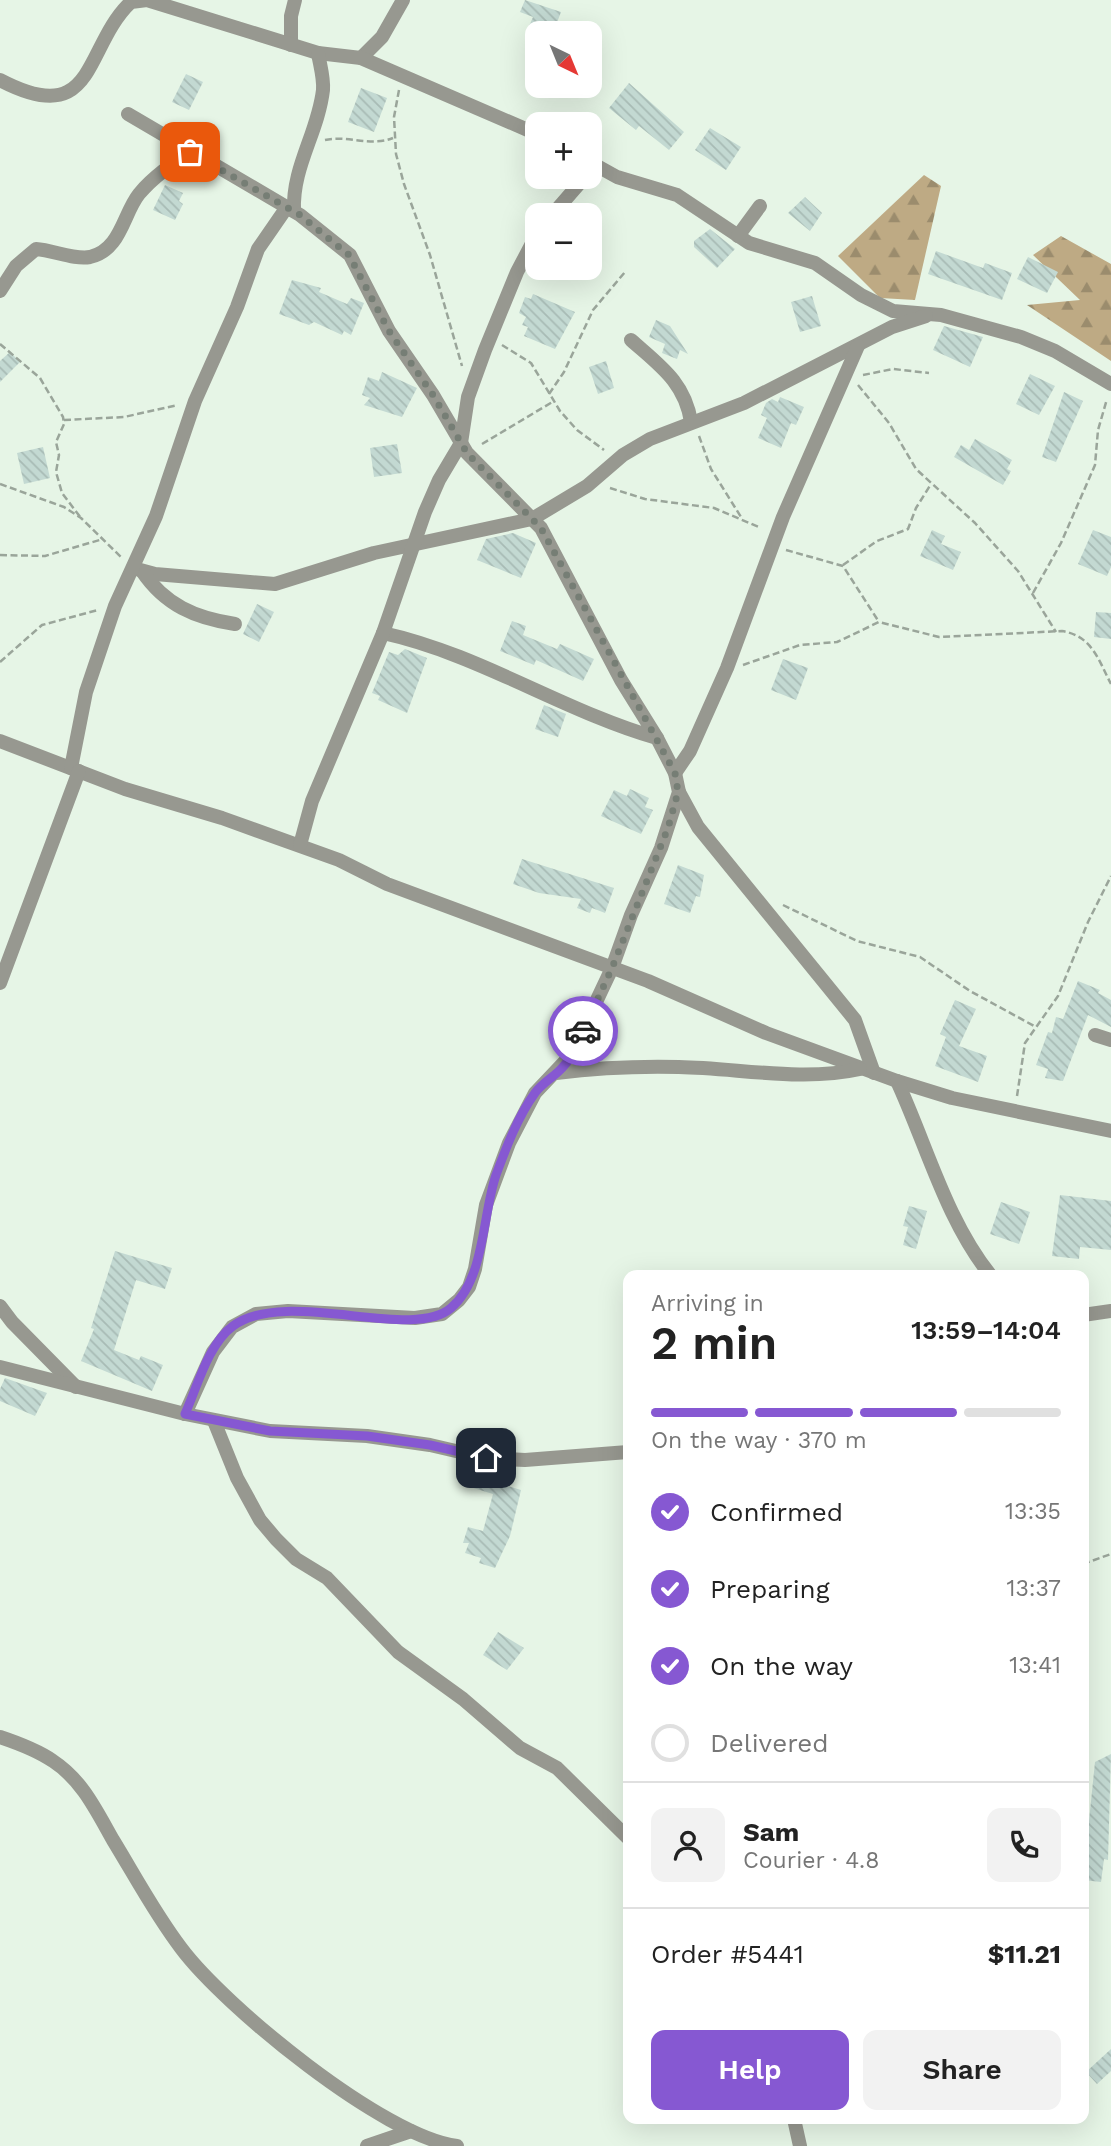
<!DOCTYPE html>
<html lang="en">
<head>
<meta charset="utf-8">
<style>
  body { margin:0; font-family:"Work Sans",sans-serif; background:#f2f2f2; color:#222; height:100vh; display:flex; flex-direction:column; font-size:26px; white-space:nowrap }
  * { box-sizing:border-box; margin:0 }
  p { font-size:23px; color:#767676 }
  .icon { flex:none; width:38px; height:38px; fill:none; stroke:currentColor; stroke-width:2; stroke-linecap:round; stroke-linejoin:round }
  .map { position:relative; flex:1; overflow:hidden }
  .panel { position:absolute; left:623px; top:1270px; width:466px; height:854px; display:flex; flex-direction:column; background:#fff; border-radius:14px; box-shadow:0 7px 28px #0002 }
  .panel>* { flex:none }
  .needle { width:46px; rotate:137deg }
  .fabs { position:absolute; left:525px; top:21px; display:grid; gap:14px }
  .fabs a { display:grid; place-items:center; width:77px; height:77px; border-radius:14px; background:#fff; box-shadow:0 7px 28px #0002; font-size:35px }
  .pin { position:absolute; display:grid; place-items:center; width:60px; height:60px; color:#fff; margin:-30px; border-radius:14px; box-shadow:0 4px 10px #0006 }
  .courier { position:absolute; display:grid; place-items:center; width:70px; height:70px; margin:-35px; border:5px solid #8658d2; border-radius:50%; background:#fff; color:#222; box-shadow:0 2px 9px #0007 }
  .head em { font-style:normal; font-weight:600 }
  .head div { display:flex; flex-direction:column-reverse }
  .head { display:flex; align-items:center; justify-content:space-between; height:119px; padding:0 28px }
  h1 { font-size:46px; font-weight:600; line-height:52px }
  .bar { display:grid; grid-template-columns:repeat(4,1fr); gap:10px 7px; align-content:center; height:84px; padding:0 28px }
  .bar i { height:9px; border-radius:5px; background:#e0e0e0 }
  .bar .on { background:#8658d2 }
  .bar p { grid-column:span 4 }
  .line { display:flex; align-items:center; gap:18px; padding:0 28px; border-top:2px solid #e0e0e0 }
  .line div { flex:1 }
  .round { display:grid; place-items:center; flex:none; width:74px; height:74px; border-radius:14px; background:#f2f2f2 }
  ol { padding:0 28px; list-style:none }
  li { display:flex; align-items:center; gap:21px; height:77px }
  li p { margin-inline-start:auto }
  li .icon { padding:7px; border-radius:50%; background:#8658d2; color:#fff; stroke-width:4 }
  li:last-child { color:#767676 }
  li i { width:38px; height:38px; border:4px solid #e0e0e0; border-radius:50% }
  .primary-button { display:flex; gap:14px; margin-top:auto; padding:14px 28px }
  .primary-button a { flex:1; height:80px; border-radius:14px; background:#8658d2; color:#fff; font-size:28px; font-weight:600; line-height:80px; text-align:center }
  .primary-button a+a { background:#f2f2f2; color:#222 }
  .map>svg:first-child { display:block }
  .forest { fill:url(#forest-firs) }
  .building { fill:url(#building-back-hatch) }
  .lines { fill:none; stroke-linecap:round; stroke-linejoin:round }
  .path { stroke:#9aa59a; stroke-width:2.5; stroke-dasharray:7 3.5; stroke-linecap:butt }
  .minor { stroke:#979890; stroke-width:14 }
  .done { stroke:#767e75; stroke-width:7; stroke-dasharray:0 12.6 }
  .route { stroke:#8658d2; stroke-width:9 }
</style>
</head>
<body>
<div class="map">
<svg width="1111" height="2146" viewBox="0 0 1111 2146">
  <defs>
    <pattern id="forest-firs" width="22" height="20" patternUnits="userSpaceOnUse" patternTransform="scale(1.75)"><rect width="22" height="20" fill="#beaa84"/><path d="M5 1l3.5 6h-7zM16 11l3.5 6h-7z" fill="#9b8c6d"/></pattern>
    <pattern id="building-back-hatch" width="6" height="6" patternUnits="userSpaceOnUse" patternTransform="scale(1.75)"><rect width="6" height="6" fill="#c3d9d2"/><path d="M-1 5l2 2M0 0l6 6M5-1l2 2" fill="none" stroke="#a8bbb5"/></pattern>
  </defs>
  <rect width="100%" height="100%" fill="#e6f5e6"/>
  <!-- forest -->
  <g class="forest">
    <path d="M924 175 941 186 915 300 880 298 838 256Z"/>
    <path d="M1061 236 1111 264V361L1027 305 1080 300 1033 255Z"/>
  </g>
  <!-- building -->
  <g class="building">
    <path d="M525 0 561 12 553 33H526L533 17 520 12Z"/>
    <path d="M186 74 203 82 189 110 172 102Z"/>
    <path d="M629 83 684 132 669 150 639 126 636 130 609 108Z"/>
    <path d="M361 88 387 98 374 132 348 122Z"/>
    <path d="M710 128 741 147 726 170 695 150Z"/>
    <path d="M165 185 183 193 179 201 183 204 175 220 153 210Z"/>
    <path d="M805 197 822 213 810 231 788 213Z"/>
    <path d="M710 229 735 249 717 268 694 247V241Z"/>
    <path d="M936 251 983 268 985 263 1012 273 1002 300 928 274Z"/>
    <path d="M1028 257 1058 272 1047 293 1017 279Z"/>
    <path d="M292 280 321 288 319 292 347 304 351 298 364 303 351 335 344 331 342 335 314 322 309 325 279 314Z"/>
    <path d="M533 294 575 312 555 349 524 336 528 327 522 325 526 317 519 313 525 297 531 299Z"/>
    <path d="M812 296 821 326 800 332 791 302Z"/>
    <path d="M656 320 670 326 688 354 680 350 677 359 662 353 665 344 649 337Z"/>
    <path d="M944 326 983 337 970 367 933 350Z"/>
    <path d="M10 352 20 362 0 382V361Z"/>
    <path d="M606 361 614 388 598 394 589 367Z"/>
    <path d="M382 372 417 388 402 417 364 405 370 398 362 395 368 377 379 381Z"/>
    <path d="M1030 374 1055 386 1039 415 1016 404Z"/>
    <path d="M1064 392 1083 401 1056 462 1042 457Z"/>
    <path d="M780 397 804 407 796 425 791 423 781 448 758 438 767 418 761 415 766 403 772 399 778 402Z"/>
    <path d="M975 439 1012 460 1007 469 1011 471 1003 485 954 457 961 445 969 450Z"/>
    <path d="M397 444 402 473 374 477 370 448Z"/>
    <path d="M43 447 50 478 24 484 17 453Z"/>
    <path d="M932 530 945 536 941 544 961 552 953 570 920 556Z"/>
    <path d="M1093 530 1111 537V567L1107 576 1078 564Z"/>
    <path d="M513 533 536 543 521 578 477 560 486 539Z"/>
    <path d="M257 604 274 612 259 642 243 634Z"/>
    <path d="M1096 612 1111 613V639L1094 637Z"/>
    <path d="M512 621 526 626 523 635 557 649 560 644 594 659 583 681 536 660 534 665 500 651Z"/>
    <path d="M405 649 427 658 407 713 378 700 380 696 372 693 389 652 398 655Z"/>
    <path d="M783 659 808 668 796 700 771 690Z"/>
    <path d="M544 705 566 714 558 737 535 729Z"/>
    <path d="M630 789 649 798 645 807 653 810 641 834 601 816 614 790 627 796Z"/>
    <path d="M522 859 614 888 605 913 592 908 590 913 577 908 581 899 539 893 513 884Z"/>
    <path d="M678 865 704 875 700 897 696 896 690 913 664 904Z"/>
    <path d="M1078 981 1100 990 1098 993 1111 1000V1027L1088 1015 1063 1081 1045 1078 1048 1069 1036 1065 1048 1032 1052 1033 1056 1017 1063 1019Z"/>
    <path d="M955 1000 976 1009 959 1046 987 1056 978 1082 935 1066 946 1037 940 1034Z"/>
    <path d="M1060 1195 1111 1201V1250L1080 1247 1079 1259 1052 1256Z"/>
    <path d="M1001 1202 1030 1212 1019 1244 990 1234Z"/>
    <path d="M909 1206 927 1211 916 1249 903 1245 908 1227 903 1226Z"/>
    <path d="M115 1251 172 1268 165 1289 136 1280 114 1350 139 1360 141 1356 163 1365 152 1391 81 1361 94 1329 91 1328Z"/>
    <path d="M5 1378 47 1393 35 1416 0 1401V1389Z"/>
    <path d="M471 1475 521 1490 510 1536 495 1568 479 1563 481 1558 465 1553 469 1543H463L468 1527 483 1531 493 1494 467 1486Z"/>
    <path d="M498 1632 524 1648 507 1670 483 1655Z"/>
    <path d="M1111 1754 1108 1860 1104 1859 1101 1882 1083 1880 1095 1762Z"/>
    <path d="M1111 2049V2071L1097 2084 1086 2072Z"/>
  </g>
  <g class="lines">
    <!-- path -->
    <g class="path">
      <path d="M399 90 394 117 396 154 404 184 430 255 462 366"/>
      <path d="M325 140C348 135 371 147 393 138"/>
      <path d="M0 344 40 378 63 417 64 424 56 442 59 455 56 472 62 493 81 518"/>
      <path d="M502 345 531 363 560 411 577 430 604 450"/>
      <path d="M863 375 893 369 929 373"/>
      <path d="M858 385 889 423 916 469 975 523 1018 571 1056 632"/>
      <path d="M549 394 564 372 593 310 625 272"/>
      <path d="M64 420 124 417 178 405"/>
      <path d="M699 436 711 469 741 517"/>
      <path d="M482 444 554 401"/>
      <path d="M0 484 64 507 81 518 121 557"/>
      <path d="M610 488 645 499 714 508 761 528"/>
      <path d="M786 550 843 566 879 622"/>
      <path d="M0 555 45 556 103 539"/>
      <path d="M843 565 877 541 908 529 916 508 931 484"/>
      <path d="M1033 593 1061 543 1095 465 1098 430 1107 399"/>
      <path d="M0 662 42 625 98 610"/>
      <path d="M743 665 800 645 837 642 879 622 939 637 1062 631C1092 636 1098 659 1111 684"/>
      <path d="M783 905 857 941 920 957 970 991 1036 1027"/>
      <path d="M1017 1096 1025 1043 1058 996 1088 922 1111 876"/>
      <path d="M1083 1564 1111 1554"/>
    </g>
    <!-- minor -->
    <g class="minor">
      <path d="M291 45V16L295 0"/>
      <path d="M361 58 382 37 403 0"/>
      <path d="M0 80C97 131 83 47 131 2L147 0 318 53 361 58 537 134"/>
      <path d="M128 114 300 215 350 255 389 331 433 395 467 453 541 528 621 680 657 738 675 773 679 792 661 848 631 915 612 968 571 1055 535 1093 509 1143 486 1205 475 1269 469 1287 459 1300 442 1314 415 1318 288 1311 256 1314 232 1327 213 1352 185 1414"/>
      <path d="M590 162 617 177 677 195 749 243 815 263 861 295 893 311 941 315 1021 337 1055 351 1111 384"/>
      <path d="M294 211C292 167 318 133 323 90 324 78 320 65 318 53"/>
      <path d="M552 215 585 177"/>
      <path d="M738 236 760 206"/>
      <path d="M0 291 16 266 36 249C53 250 74 260 90 257 121 250 123 214 139 194 153 177 172 164 190 152"/>
      <path d="M631 340C659 365 685 382 691 422"/>
      <path d="M133 568 155 574 275 584 374 553 532 519 587 486 623 455 650 439 744 403 892 327 926 316"/>
      <path d="M142 571C165 605 195 618 235 624"/>
      <path d="M383 633C479 654 563 711 657 738"/>
      <path d="M0 741 125 789 222 818 339 860 387 884 648 981 766 1033 897 1081 952 1098 1111 1131"/>
      <path d="M71 768 86 692 115 606 156 516 195 401 237 307 258 249 287 207"/>
      <path d="M675 773 690 751 727 668 783 517 858 346"/>
      <path d="M679 792 698 827 855 1020 874 1073"/>
      <path d="M300 845 312 801 383 633 425 512 439 480 461 443 468 397 485 350 517 272 537 234"/>
      <path d="M0 983 79 771"/>
      <path d="M1095 1035 1111 1040"/>
      <path d="M556 1073C596 1068 638 1066 679 1067 738 1068 802 1082 860 1069"/>
      <path d="M897 1081C927 1146 946 1220 991 1276"/>
      <path d="M0 1306 12 1322 76 1387"/>
      <path d="M1083 1315 1111 1311"/>
      <path d="M0 1367 185 1414 270 1431 367 1436 430 1445 486 1458 525 1460 628 1452"/>
      <path d="M214 1421 237 1478 260 1520 276 1539 296 1559 327 1578 398 1652 463 1699 520 1748 557 1768 628 1838"/>
      <path d="M0 1737C18 1743 37 1750 53 1761 82 1780 96 1810 113 1840 135 1876 155 1914 181 1948 225 2007 384 2137 457 2146"/>
      <path d="M794 2119 800 2146"/>
      <path d="M367 2146 411 2131"/>
    </g>
  </g>
  <g class="lines">
    <!-- done -->
    <path class="done" d="M190 152 300 215 349 255 389 331 433 395 467 453 541 528 675 773 678 792 668 828 612 968 583 1031"/>
    <!-- route -->
    <path class="route" d="M486 1458 430 1445 367 1436 270 1431 185 1414C197 1388 208 1344 233 1326 286 1287 412 1342 451 1308 485 1279 482 1216 496 1175 506 1148 518 1116 535 1093 542 1083 554 1077 562 1068 572 1058 577 1044 583 1031"/>
  </g>
</svg>
<div class="fabs">
<a><svg class="needle" viewBox="-14 -14 28 28"><path d="M0-13l5 13h-10z" fill="#e53935"/><path d="M0 13l5-13h-10z" fill="#767676"/></svg></a>
<a>+</a>
<a>−</a>
</div>
<div class="pin" style="left:190px;top:152px;background:#ea580c"><svg class="icon" aria-label="bag" viewBox="0 0 24 24"><path d="M5 8h14l-1 12H6zM9 8a3 3 0 0 1 6 0"/></svg></div>
<div class="pin" style="left:486px;top:1458px;background:#1f2937"><svg class="icon" aria-label="home" viewBox="0 0 24 24"><path d="M3 11l9-7 9 7M6 9v11h12V9"/></svg></div>
<div class="courier" style="left:583px;top:1031px"><svg class="icon" aria-label="car" viewBox="0 0 24 24"><path d="M5 17H2v-5l4-1 3-4h7l3 4 3 1v5h-3M9 17h6M6 11h13"/><circle cx="7" cy="17" r="2"/><circle cx="17" cy="17" r="2"/></svg></div>
<section class="panel">
<div class="head"><div><h1>2 min</h1><p>Arriving in</p></div><em>13:59–14:04</em></div>
<div class="bar"><i class="on"></i><i class="on"></i><i class="on"></i><i></i><p>On the way · 370 m</p></div>
<ol>
<li><svg class="icon" aria-label="check" viewBox="0 0 24 24"><path d="M5 12l5 5 9-10"/></svg>Confirmed<p>13:35</p></li>
<li><svg class="icon" aria-label="check" viewBox="0 0 24 24"><path d="M5 12l5 5 9-10"/></svg>Preparing<p>13:37</p></li>
<li><svg class="icon" aria-label="check" viewBox="0 0 24 24"><path d="M5 12l5 5 9-10"/></svg>On the way<p>13:41</p></li>
<li><i></i>Delivered</li>
</ol>
<div class="line" style="height:126px"><a class="round"><svg class="icon" aria-label="person" viewBox="0 0 24 24"><circle cx="12" cy="8" r="4"/><path d="M4 21q1-7 8-7t8 7"/></svg></a><div><b>Sam</b><p>Courier · 4.8</p></div><a class="round"><svg class="icon" aria-label="phone" viewBox="0 0 24 24"><path d="M5 4h4l2 5-3 2q2 4 5 5l2-3 5 2v4C11 20 4 13 5 4z"/></svg></a></div>
<div class="line" style="height:91px"><div>Order #5441</div><b>$11.21</b></div>
<div class="primary-button"><a>Help</a><a>Share</a></div>
</section>
</div>
</body>
</html>
